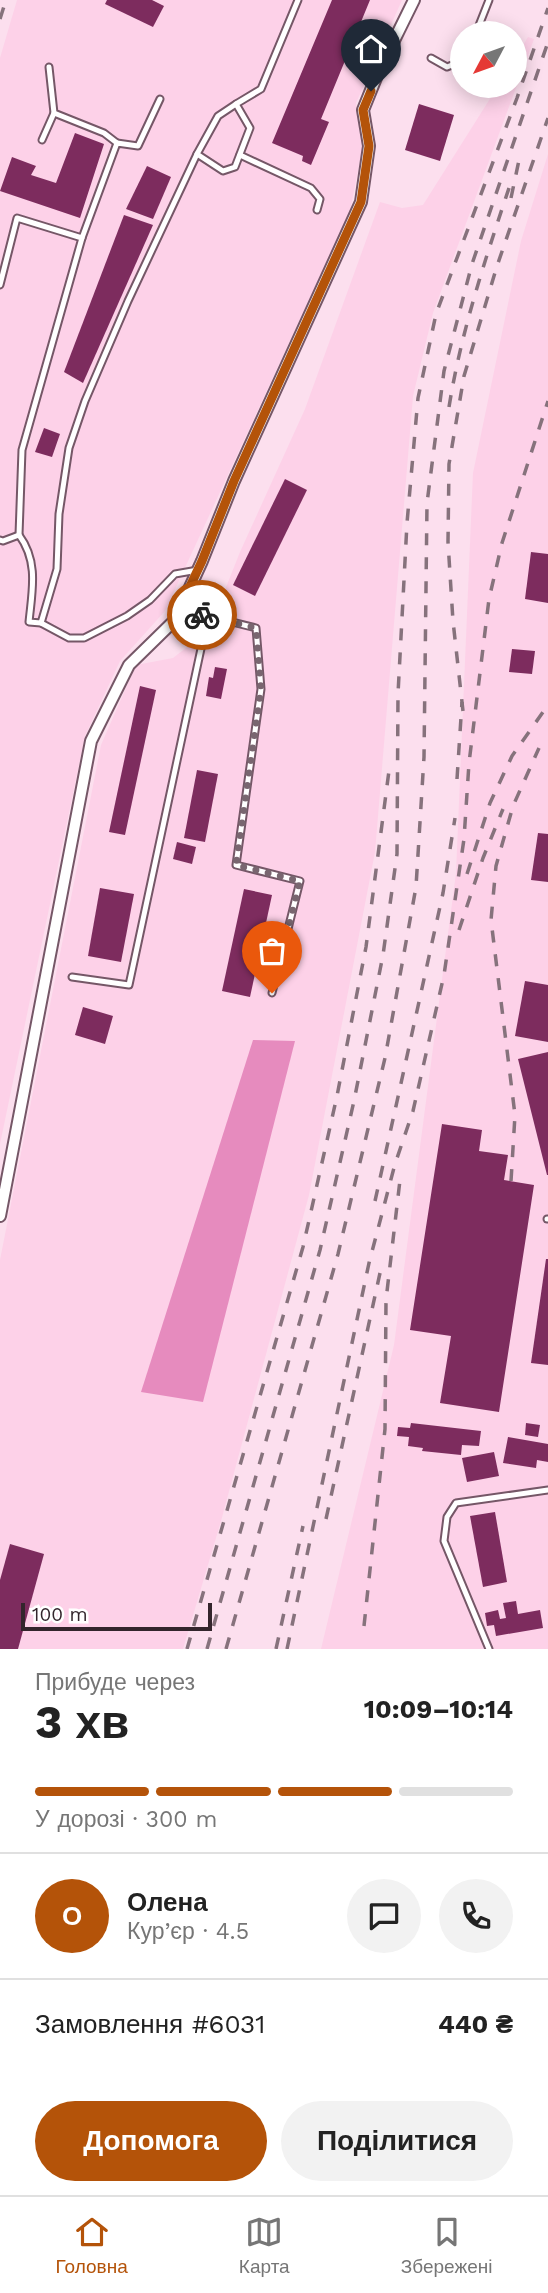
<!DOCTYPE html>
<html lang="uk">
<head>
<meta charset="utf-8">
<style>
  body { margin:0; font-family:"Work Sans",sans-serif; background:#f2f2f2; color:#222; height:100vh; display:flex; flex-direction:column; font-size:26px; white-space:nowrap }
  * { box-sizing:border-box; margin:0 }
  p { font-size:23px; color:#767676 }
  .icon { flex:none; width:38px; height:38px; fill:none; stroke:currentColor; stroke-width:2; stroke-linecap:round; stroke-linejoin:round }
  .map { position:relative; height:1649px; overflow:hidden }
  .sheet { display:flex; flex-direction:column; background:#fff; flex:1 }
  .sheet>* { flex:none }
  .needle { width:46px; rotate:229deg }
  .fabs { position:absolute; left:450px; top:21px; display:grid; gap:14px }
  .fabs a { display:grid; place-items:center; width:77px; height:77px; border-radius:50%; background:#fff; box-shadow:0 4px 18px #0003; font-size:35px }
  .scale { position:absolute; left:21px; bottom:18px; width:191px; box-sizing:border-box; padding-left:7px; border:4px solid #33252c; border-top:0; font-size:19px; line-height:24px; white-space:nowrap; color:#33252c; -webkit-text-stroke:5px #fff; paint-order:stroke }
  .pin { position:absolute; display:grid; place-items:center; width:60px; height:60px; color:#fff; margin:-72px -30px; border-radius:50% 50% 50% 0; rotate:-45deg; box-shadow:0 0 7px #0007 }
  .pin .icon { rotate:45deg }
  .courier { position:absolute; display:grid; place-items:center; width:70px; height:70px; margin:-35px; border:5px solid #b45309; border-radius:50%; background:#fff; color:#222; box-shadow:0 2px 9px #0007 }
  .head em { font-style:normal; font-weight:700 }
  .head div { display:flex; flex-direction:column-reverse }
  .head { display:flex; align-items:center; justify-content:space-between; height:119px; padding:0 35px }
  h1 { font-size:46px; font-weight:700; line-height:52px }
  .bar { display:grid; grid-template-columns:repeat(4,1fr); gap:10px 7px; align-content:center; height:84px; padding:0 35px }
  .bar i { height:9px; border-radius:5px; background:#e0e0e0 }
  .bar .active { background:#b45309 }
  .bar p { grid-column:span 4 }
  .line { display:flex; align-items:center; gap:18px; padding:0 35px; border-top:2px solid #e0e0e0 }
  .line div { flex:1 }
  .round { display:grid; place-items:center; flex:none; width:74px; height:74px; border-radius:37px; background:#f2f2f2 }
  .button { display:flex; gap:14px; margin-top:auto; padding:14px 35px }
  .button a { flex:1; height:80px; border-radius:42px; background:#b45309; color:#fff; font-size:28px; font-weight:700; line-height:80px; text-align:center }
  .button a+a { background:#f2f2f2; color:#222 }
  .tab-bar { display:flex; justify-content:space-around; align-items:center; height:98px; border-top:2px solid #e0e0e0; background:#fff; font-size:19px; color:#767676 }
  .tab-bar a { display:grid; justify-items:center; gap:4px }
  .tab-bar .active { color:#b45309 }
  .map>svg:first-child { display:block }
  .built { fill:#fdd1e8 }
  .forest { fill:#e68bbe }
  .building { fill:#7d2c5e }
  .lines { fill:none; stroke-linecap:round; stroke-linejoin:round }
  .service-casing { stroke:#755767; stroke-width:9 }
  .minor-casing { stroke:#755767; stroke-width:14 }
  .service { stroke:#fff; stroke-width:5 }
  .minor { stroke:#fff; stroke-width:10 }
  .rail { stroke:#86727c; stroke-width:3.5; stroke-dasharray:12 12; stroke-linecap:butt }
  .done { stroke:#796670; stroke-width:7; stroke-dasharray:0 12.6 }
  .route { stroke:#b45309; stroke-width:9 }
</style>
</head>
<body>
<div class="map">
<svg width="548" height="1649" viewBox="0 0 548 1649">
  <rect width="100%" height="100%" fill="#fcdfee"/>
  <!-- built -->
  <g class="built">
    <path d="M17 0H402L356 103 362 151 350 211 165 611 120 661 85 736 0 1144V58Z"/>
    <path d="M528 37 534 39 433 313 413 396 375 852 309 1195 221 1521 183 1649H0V1260L101 745 136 665 173 658 209 630 240 552 305 409 380 202 402 208 423 205 498 86H514L515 59Z"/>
    <path d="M548 154V1649H321L394 1345 456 873 473 473 521 241Z"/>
  </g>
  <!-- forest -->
  <path class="forest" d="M253 1040 295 1041 203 1402 141 1392Z"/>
  <!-- building -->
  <g class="building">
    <path d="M107 0H152L164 6 153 27 105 4Z"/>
    <path d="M332 0H370L321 119 329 122 311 165 302 161 303 156 272 143Z"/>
    <path d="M419 104 454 115 440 161 405 150Z"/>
    <path d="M75 133 104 144 80 218 0 191 12 157 36 166 31 175 56 183Z"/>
    <path d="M147 166 171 177 153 219 126 209Z"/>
    <path d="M124 215 153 225 83 383 64 372Z"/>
    <path d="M44 428 60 434 52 457 35 452Z"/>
    <path d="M285 479 307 490 255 596 233 585Z"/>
    <path d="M531 552 548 554V603L525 599Z"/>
    <path d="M512 649 535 651 532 674 509 672Z"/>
    <path d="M215 667 227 669 221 699 206 696 209 677 213 678Z"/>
    <path d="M140 686 156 690 125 835 109 832Z"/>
    <path d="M197 770 218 774 205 842 184 838Z"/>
    <path d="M538 833 548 834V882L531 880Z"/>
    <path d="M177 842 196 847 192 864 173 859Z"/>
    <path d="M100 888 134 894 121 962 88 956Z"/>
    <path d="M244 889 272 895 250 997 222 991Z"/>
    <path d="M525 981 548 985V1042L515 1036Z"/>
    <path d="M83 1007 113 1016 105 1044 75 1035Z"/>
    <path d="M548 1052V1175H547L518 1059Z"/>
    <path d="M442 1124 482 1130 479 1151 508 1155 504 1180 534 1185 499 1412 440 1403 451 1336 410 1330Z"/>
    <path d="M546 1259H548V1365L531 1363Z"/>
    <path d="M411 1423 481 1431 479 1446 462 1445 461 1455 422 1451 423 1448 408 1446 409 1437 397 1436 398 1427 410 1428Z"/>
    <path d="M526 1423 540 1425 538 1437 525 1435Z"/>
    <path d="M508 1437 548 1444V1462L537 1460 536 1468 503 1463Z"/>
    <path d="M494 1452 499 1476 467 1482 462 1458Z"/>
    <path d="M495 1512 507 1582 483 1587 470 1516Z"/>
    <path d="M10 1544 44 1554 18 1649H0V1580Z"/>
    <path d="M516 1601 518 1614 540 1610 543 1628 496 1636 494 1625 487 1626 485 1613 498 1610 500 1619 506 1618 503 1603Z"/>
  </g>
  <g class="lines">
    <defs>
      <g id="service">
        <path d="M476 33 489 0"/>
        <path d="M431 58 447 67 462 61"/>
        <path d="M49 67 54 113 104 133 117 143"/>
        <path d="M42 140 54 113"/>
        <path d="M197 154 223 171 235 167 250 128 236 104 261 89 298 0"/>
        <path d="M240 155 311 188 320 199 317 210"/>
        <path d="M0 285 17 218 82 238 117 143 138 146 160 99"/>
        <path d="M19 535 22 450 82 238"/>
        <path d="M0 540 3 541 19 535C39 562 32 591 29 622L41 623 69 638H84L127 616 150 600 175 574 198 570"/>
        <path d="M185 596 200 614 256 628 261 689 236 865 300 881 272 993"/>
        <path d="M41 623 57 569 59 514 69 448 85 401 128 301 197 154 218 116 236 104"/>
        <path d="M72 977 129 985 208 616"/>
        <path d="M547 1219H548"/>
        <path d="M489 1649 444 1541 447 1517 456 1503 548 1490"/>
      </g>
      <path id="minor" d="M0 1216 91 741 129 665 175 620 202 561 234 481 361 202 369 146 363 110 378 73 414 0"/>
    </defs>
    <!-- service casing -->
    <use href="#service" class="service-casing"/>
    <!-- minor casing -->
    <use href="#minor" class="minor-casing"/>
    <!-- service -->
    <use href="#service" class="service"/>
    <!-- minor -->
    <use href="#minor" class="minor"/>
    <!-- rail -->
    <g class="rail">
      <path d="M0 19 6 0"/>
      <path d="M511 198 519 160"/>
      <path d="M449 407C461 332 485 260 509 188"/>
      <path d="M463 711 453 621 448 542 449 464 464 376 497 266 548 118"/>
      <path d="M457 779 462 702"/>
      <path d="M467 874 490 803 512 756 548 705"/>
      <path d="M459 930 483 858 503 809"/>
      <path d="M511 1181 515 1115 491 920 496 866 513 806 539 748"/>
      <path d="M375 1201 443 893 455 818"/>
      <path d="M326 1519 380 1273"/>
      <path d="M364 1626 385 1429 386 1300 400 1180"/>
      <path d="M187 1649 303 1247 337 1096 366 947 390 763"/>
      <path d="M207 1649 320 1250 354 1101 383 955 397 854 398 694 407 523 418 398 436 314 517 98 548 8"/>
      <path d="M226 1649 338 1254 385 1058 416 887 424 757 427 503 444 371 472 264 548 42"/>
      <path d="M276 1649 303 1526"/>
      <path d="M287 1649 369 1263 395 1164 413 1111 444 975 464 839 469 763 489 599 502 543 548 401"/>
    </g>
  </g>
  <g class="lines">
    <!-- done -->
    <path class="done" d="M202 615 256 628 261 689 236 865 300 881 272 993"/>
    <!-- route -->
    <path class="route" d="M202 615 185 597 202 561 234 481 361 202 369 146 363 110 371 91"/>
  </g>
</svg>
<div class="fabs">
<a><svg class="needle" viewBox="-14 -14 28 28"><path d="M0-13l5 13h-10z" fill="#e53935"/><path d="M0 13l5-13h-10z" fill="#767676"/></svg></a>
</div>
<div class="scale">100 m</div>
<div class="pin" style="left:272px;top:993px;background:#ea580c"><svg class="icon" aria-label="bag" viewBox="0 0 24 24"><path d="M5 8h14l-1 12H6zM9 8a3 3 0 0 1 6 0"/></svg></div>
<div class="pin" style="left:371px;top:91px;background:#1f2937"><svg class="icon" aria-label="home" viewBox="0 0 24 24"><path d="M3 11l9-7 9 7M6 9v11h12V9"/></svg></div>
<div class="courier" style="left:202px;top:615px"><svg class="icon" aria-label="bike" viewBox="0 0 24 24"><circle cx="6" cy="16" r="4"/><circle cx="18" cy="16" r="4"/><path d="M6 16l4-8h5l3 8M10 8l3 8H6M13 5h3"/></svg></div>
</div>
<section class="sheet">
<div class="head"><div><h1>3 хв</h1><p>Прибуде через</p></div><em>10:09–10:14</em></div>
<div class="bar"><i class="active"></i><i class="active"></i><i class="active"></i><i></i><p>У дорозі · 300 m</p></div>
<div class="line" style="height:126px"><b class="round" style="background:#b45309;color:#fff">О</b><div><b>Олена</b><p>Кур’єр · 4.5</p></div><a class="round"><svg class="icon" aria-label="chat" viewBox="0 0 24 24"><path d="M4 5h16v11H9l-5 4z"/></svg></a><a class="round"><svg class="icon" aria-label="phone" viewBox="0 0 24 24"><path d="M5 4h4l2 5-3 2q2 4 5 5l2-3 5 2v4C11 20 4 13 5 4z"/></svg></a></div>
<div class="line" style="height:91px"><div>Замовлення #6031</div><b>440 ₴</b></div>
<div class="button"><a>Допомога</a><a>Поділитися</a></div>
</section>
<nav class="tab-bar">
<a class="active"><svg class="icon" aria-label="home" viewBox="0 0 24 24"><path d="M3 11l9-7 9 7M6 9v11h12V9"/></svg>Головна</a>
<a><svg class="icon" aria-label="map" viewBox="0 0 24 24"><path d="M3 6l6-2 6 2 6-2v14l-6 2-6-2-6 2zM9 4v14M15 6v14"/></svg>Карта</a>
<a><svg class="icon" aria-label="saved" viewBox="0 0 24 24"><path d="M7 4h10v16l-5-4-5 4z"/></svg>Збережені</a>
</nav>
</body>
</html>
